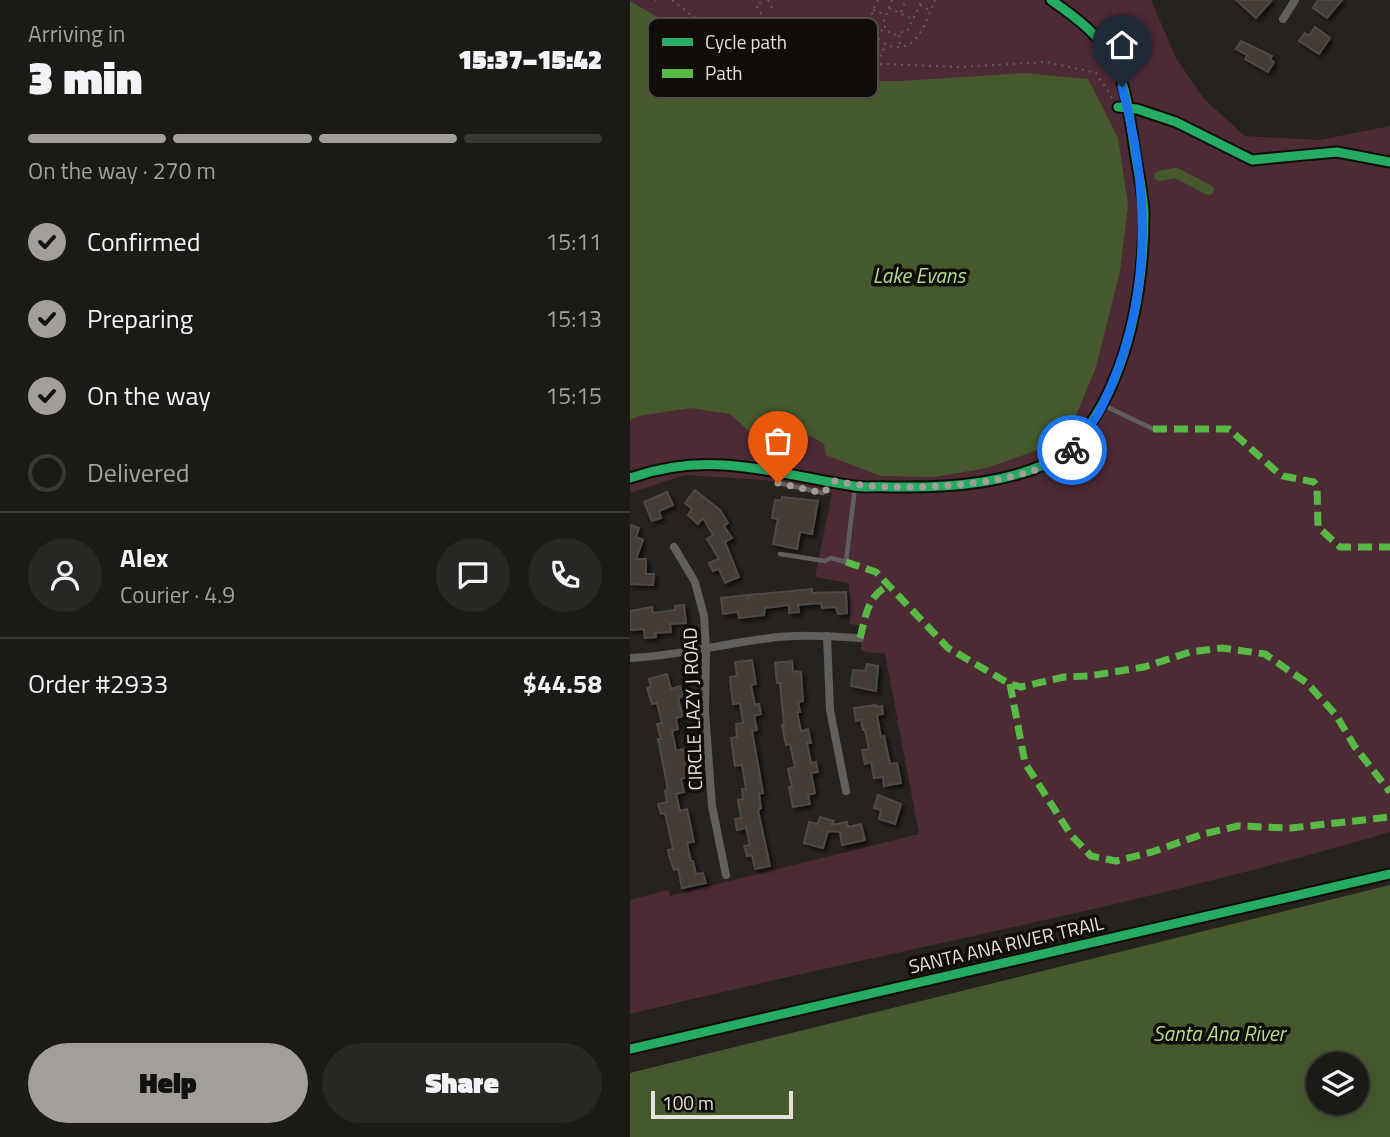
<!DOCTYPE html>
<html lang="en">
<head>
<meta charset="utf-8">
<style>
  body { margin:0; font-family:"Titillium Web",sans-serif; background:#292723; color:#f1f3f6; height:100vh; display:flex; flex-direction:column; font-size:26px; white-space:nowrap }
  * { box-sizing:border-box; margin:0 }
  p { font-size:23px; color:#a0a1a1 }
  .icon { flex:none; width:38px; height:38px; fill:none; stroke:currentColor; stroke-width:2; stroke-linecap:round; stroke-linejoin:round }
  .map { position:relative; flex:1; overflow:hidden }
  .sheet { display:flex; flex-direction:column; background:#1c1a16; width:630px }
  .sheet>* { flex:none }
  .controls { position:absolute; left:676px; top:1052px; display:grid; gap:14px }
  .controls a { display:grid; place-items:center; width:63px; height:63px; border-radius:50%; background:#1c1a16; box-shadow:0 7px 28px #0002,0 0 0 2px #3a3835; font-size:35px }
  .scale { position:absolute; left:21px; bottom:18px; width:142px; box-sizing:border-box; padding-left:7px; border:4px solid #e5e0db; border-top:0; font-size:19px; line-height:24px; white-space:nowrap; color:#e5e0db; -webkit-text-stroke:5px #100d09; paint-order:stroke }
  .pin { position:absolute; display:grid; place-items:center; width:60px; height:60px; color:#fff; margin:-72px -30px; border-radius:50% 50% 50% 0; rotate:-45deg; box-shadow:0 0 7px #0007 }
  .pin .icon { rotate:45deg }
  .courier { position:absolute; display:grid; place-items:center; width:70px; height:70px; margin:-35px; border:5px solid #1a73e8; border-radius:50%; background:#fff; color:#222; box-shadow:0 2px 9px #0007 }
  .overview em { font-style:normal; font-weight:800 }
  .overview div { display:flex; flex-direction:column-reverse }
  .overview { display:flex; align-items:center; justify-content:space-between; height:119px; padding:0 28px }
  h1 { font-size:46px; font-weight:800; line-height:52px }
  .bar { display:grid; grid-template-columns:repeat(4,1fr); gap:10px 7px; align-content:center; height:84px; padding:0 28px }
  .bar i { height:9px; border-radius:5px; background:#3a3835 }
  .bar .current { background:#a29e99 }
  .bar p { grid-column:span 4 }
  .line { display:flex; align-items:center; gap:18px; padding:0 28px; border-top:2px solid #3a3835 }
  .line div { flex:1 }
  .round { display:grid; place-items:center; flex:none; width:74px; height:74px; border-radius:37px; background:#292723 }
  ol { padding:0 28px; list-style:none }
  li { display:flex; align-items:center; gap:21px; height:77px }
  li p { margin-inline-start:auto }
  li .icon { padding:7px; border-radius:50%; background:#a29e99; color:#111; stroke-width:4 }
  li:last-child { color:#a0a1a1 }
  li i { width:38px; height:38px; border:4px solid #3a3835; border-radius:50% }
  .action { display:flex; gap:14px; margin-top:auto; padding:14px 28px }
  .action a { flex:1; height:80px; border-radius:42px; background:#a29e99; color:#111; font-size:28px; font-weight:800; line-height:80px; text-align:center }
  .action a+a { background:#292723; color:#f1f3f6 }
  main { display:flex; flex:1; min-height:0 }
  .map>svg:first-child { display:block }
  .green { fill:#4c2b35 }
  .water { fill:#46592d; fill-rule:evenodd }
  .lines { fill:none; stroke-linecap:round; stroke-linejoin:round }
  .canal { stroke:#46592d; stroke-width:10 }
  .building { fill:#443a36; stroke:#4e4a48; stroke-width:2; filter:url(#shadow) }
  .path { stroke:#5f5e5b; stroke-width:2; stroke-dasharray:2 5; stroke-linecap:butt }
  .service { stroke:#615f5d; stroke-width:4.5 }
  .minor { stroke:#615f5d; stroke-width:8 }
  .quiet { stroke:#58b947; stroke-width:7; stroke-dasharray:14 7; stroke-linecap:butt }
  .cycleway-casing { stroke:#100d09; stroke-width:13 }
  .cycleway { stroke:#26ab63; stroke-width:9 }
  .done { stroke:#a29e99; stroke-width:7; stroke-dasharray:0 12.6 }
  .route { stroke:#1a73e8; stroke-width:9 }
  .labels { text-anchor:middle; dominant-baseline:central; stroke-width:7; stroke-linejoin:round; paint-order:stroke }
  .street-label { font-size:19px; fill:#e5e0db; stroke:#100d09 }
  .water-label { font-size:21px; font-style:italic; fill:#b7db90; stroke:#100d09 }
  .key { fill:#100d09; stroke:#504c48; stroke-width:2 }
  .key-label { font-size:19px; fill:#e5e0db }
</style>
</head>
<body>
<main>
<section class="sheet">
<div class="overview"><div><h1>3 min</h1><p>Arriving in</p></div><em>15:37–15:42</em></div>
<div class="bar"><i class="current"></i><i class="current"></i><i class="current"></i><i></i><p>On the way · 270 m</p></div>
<ol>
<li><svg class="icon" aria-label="check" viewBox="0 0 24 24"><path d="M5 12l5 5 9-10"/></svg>Confirmed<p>15:11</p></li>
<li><svg class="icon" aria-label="check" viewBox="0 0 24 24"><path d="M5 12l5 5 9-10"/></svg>Preparing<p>15:13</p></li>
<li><svg class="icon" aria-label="check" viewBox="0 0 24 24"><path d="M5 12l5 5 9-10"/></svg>On the way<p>15:15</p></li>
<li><i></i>Delivered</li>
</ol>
<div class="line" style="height:126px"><a class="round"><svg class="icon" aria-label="person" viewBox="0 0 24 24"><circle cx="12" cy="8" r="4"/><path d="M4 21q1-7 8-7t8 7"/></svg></a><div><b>Alex</b><p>Courier · 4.9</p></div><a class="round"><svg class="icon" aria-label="chat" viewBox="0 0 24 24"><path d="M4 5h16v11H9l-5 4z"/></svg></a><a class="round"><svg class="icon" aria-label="phone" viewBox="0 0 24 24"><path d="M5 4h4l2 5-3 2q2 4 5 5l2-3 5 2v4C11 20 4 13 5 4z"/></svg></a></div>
<div class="line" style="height:91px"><div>Order #2933</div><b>$44.58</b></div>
<div class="action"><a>Help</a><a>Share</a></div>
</section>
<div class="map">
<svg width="760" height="1137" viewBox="0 0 760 1137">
  <defs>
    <filter id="shadow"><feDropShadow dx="3" dy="3" stdDeviation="2" flood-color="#0009"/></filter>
  </defs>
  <rect width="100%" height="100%" fill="#26221e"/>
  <!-- green -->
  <path class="green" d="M0 0H521L546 58 574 99 615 136 689 140 760 126V832C510 906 253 952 0 1014V900L38 890 40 896 289 834 255 654 231 651 232 626 220 624 219 583 185 577 202 493 186 490 183 492 173 491 167 486 133 480 55 475 0 493Z"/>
  <!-- water -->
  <g class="water">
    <path d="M0 1 101 60 188 81H271L394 73 458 79 488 138 498 205 490 272 466 367 443 423 416 447 357 468 304 477 251 476 196 455 194 444 181 436 166 438 158 449 124 436 100 414 61 408 8 416 0 420Z"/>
    <path d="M760 885V1137H0V1073ZM726 1064V1102H688V1064Z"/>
  </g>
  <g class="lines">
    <!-- canal -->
    <path class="canal" d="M529 176 546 173 579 190"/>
  </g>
  <!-- building -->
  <g class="building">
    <path d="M606 0H642L626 18Z"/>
    <path d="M688 0H712L697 18 683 8Z"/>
    <path d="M685 27 700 38 689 54 669 41 675 33 679 36Z"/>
    <path d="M611 41 642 56 640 59 644 62 638 72 615 59 617 55 606 49Z"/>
    <path d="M65 490 90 510 98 523 94 526 102 538 95 542 109 577 95 583 89 569 83 571 79 563 89 559 77 539 83 535 73 518 68 524 58 515 62 509 55 503Z"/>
    <path d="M37 492 43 505 29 511 31 518 22 521 14 502Z"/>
    <path d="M152 497 188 501 182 534 170 532 167 549 143 544 148 519 142 518 145 500 151 501Z"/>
    <path d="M0 525 9 528 6 537 13 540 6 559H16V574H24L23 585 0 584Z"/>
    <path d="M182 589V593L216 592 217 613 208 614 206 607 192 608 191 603 168 605 169 612 159 613V605L135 608 134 615 109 618 108 612 93 614 91 598 117 595 118 598 119 595Z"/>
    <path d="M54 605 56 623 40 624 41 632 25 633 26 637 15 638 14 629 0 630V611L22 607 23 613 45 610V606Z"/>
    <path d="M122 660 126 684 121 685 125 705 129 704 131 714 124 716 127 730 122 731 133 793 129 794 131 808 128 810 140 866 125 869 122 855 117 856 114 846 120 845 116 828 107 830 105 819 111 818 108 800 113 799 112 789H116L112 765 105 766 101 738 107 737 106 724 113 723 110 703 103 704 100 677 107 676 105 662Z"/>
    <path d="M162 661 163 671 171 672 173 701 168 702 170 712H167L171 731 178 729 181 743H177L181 763 186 762 188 772 181 773 185 793 178 795 180 804 163 807 159 787H162L158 769 165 767 160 744 156 745 152 725 154 724 150 683H147L145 663Z"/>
    <path d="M237 664 248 666 246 691 221 686 223 670 235 671Z"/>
    <path d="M37 674 41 689 50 686 53 697 48 698 53 716 46 718 48 729 42 731 46 751 53 749 60 776 51 779 54 792 46 794 50 811 57 809 60 823 64 842 57 843 61 861H63L66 874 73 873 76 883 52 888 48 869 44 870 39 855 38 850 43 849 35 813 31 814 28 804 37 802 35 791 38 790 28 739H31L27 724 32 723 27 703 22 704 17 688 21 687 19 679Z"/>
    <path d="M246 705V707L252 706 253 714 247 715 251 737 254 736 260 764 267 763 271 783 254 786 253 777 244 778 241 762 235 764 232 750 239 749 235 730H233L231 720 226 721 224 708Z"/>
    <path d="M248 795 271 804 265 824 249 819 251 810 244 808Z"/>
    <path d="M190 817 204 821 202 825 217 822 218 827 231 824 235 840 212 845 210 832 198 831 193 848 174 843 179 822 188 824Z"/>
  </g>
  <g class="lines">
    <!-- path -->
    <g class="path">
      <path d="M25 0H26"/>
      <path d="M42 0 61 15 112 43 153 53 187 66 255 64 330 67 417 62 466 73 488 107"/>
      <path d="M138 0 142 8"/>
      <path d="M248 0C245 7 241 13 241 21 241 40 264 55 281 43 293 34 299 14 305 0"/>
      <path d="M262 0 253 23 257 31 264 35 278 30 292 0"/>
      <path d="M290 5 300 10"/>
      <path d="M259 8 282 19"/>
      <path d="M243 10 254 14"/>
      <path d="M271 12 276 0"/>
      <path d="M131 14 126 5 136 0"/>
      <path d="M245 35 254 29"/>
      <path d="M269 35 270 46"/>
      <path d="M247 63 255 46"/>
    </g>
    <!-- service -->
    <g class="service">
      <path d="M473 405 523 429"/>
      <path d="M144 471 148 483 193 493 202 484"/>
      <path d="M150 554 195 561 201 558 216 562 225 487"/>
    </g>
    <!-- minor -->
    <g class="minor">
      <path d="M653 19 665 0"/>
      <path d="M0 478C82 449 143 474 224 486 236 488 249 486 261 487 320 488 384 484 436 454 446 449 452 435 459 426 500 367 514 284 514 213 513 191 507 167 504 145 500 120 497 92 487 68 474 38 447 18 421 0"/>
      <path d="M44 547 65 582 74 616 76 649 75 712 82 806 96 875"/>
      <path d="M197 636 200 710 216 791"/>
      <path d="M0 658C45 656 88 645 133 639 165 634 198 636 230 638"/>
    </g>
    <!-- quiet -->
    <g class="quiet">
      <path d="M523 429H599L647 472 653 476 684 482 687 486 688 527 710 547H760"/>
      <path d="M216 562 246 572 318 648 380 684 391 687 434 677 459 676 514 667 560 652 592 648 635 654 677 683 706 715 725 747 760 792"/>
      <path d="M230 638C236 616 237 595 260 585"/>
      <path d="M380 684 395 763 441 835 461 856 486 861 522 852 573 834 608 826 661 828 760 817"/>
    </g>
    <defs>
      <g id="cycleway">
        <path d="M488 107 507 109 546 122 622 160 707 152 760 162"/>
        <path d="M0 478C82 449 143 474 224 486 236 488 249 486 261 487 320 488 384 484 436 454 446 449 452 435 459 426 500 367 514 284 514 213 513 191 507 167 504 145 500 120 497 92 487 68 474 38 447 18 421 0"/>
        <path d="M0 1049 760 874"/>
      </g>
    </defs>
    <!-- cycleway casing -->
    <use href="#cycleway" class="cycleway-casing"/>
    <!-- cycleway -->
    <use href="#cycleway" class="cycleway"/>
  </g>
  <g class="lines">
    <!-- done -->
    <path class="done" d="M148 483 193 493 205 481C257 493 403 489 442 450"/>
    <!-- route -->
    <path class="route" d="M442 450C452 436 465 421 472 406 523 304 521 195 492 87"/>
  </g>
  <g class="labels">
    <!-- street labels -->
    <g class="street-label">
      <text transform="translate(62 709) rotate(-92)">CIRCLE LAZY J ROAD</text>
      <text transform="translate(376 944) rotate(-13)">SANTA ANA RIVER TRAIL</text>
    </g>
    <!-- water labels -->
    <g class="water-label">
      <text x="289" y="275">Lake Evans</text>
      <text x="589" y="1033">Santa Ana River</text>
    </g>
  </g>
  <!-- legend -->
  <rect x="18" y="18" width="230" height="80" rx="10" class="key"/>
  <rect x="32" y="38" width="31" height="8" fill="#26ab63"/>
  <rect x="32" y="69" width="31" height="9" fill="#58b947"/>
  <g class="key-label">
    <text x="75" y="49">Cycle path</text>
    <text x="75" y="80">Path</text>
  </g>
</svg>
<div class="controls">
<a><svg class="icon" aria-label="layers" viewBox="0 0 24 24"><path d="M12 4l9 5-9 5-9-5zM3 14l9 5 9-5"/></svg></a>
</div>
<div class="scale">100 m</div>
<div class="pin" style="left:148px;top:483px;background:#ea580c"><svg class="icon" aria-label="bag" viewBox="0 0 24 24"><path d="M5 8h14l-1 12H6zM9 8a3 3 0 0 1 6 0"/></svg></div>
<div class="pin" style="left:492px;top:87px;background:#1f2937"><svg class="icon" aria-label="home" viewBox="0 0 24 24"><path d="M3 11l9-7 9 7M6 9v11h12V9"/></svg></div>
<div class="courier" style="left:442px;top:450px"><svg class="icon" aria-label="bike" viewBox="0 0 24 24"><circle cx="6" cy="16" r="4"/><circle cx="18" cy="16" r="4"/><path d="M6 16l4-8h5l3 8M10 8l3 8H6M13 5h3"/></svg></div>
</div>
</main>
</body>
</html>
